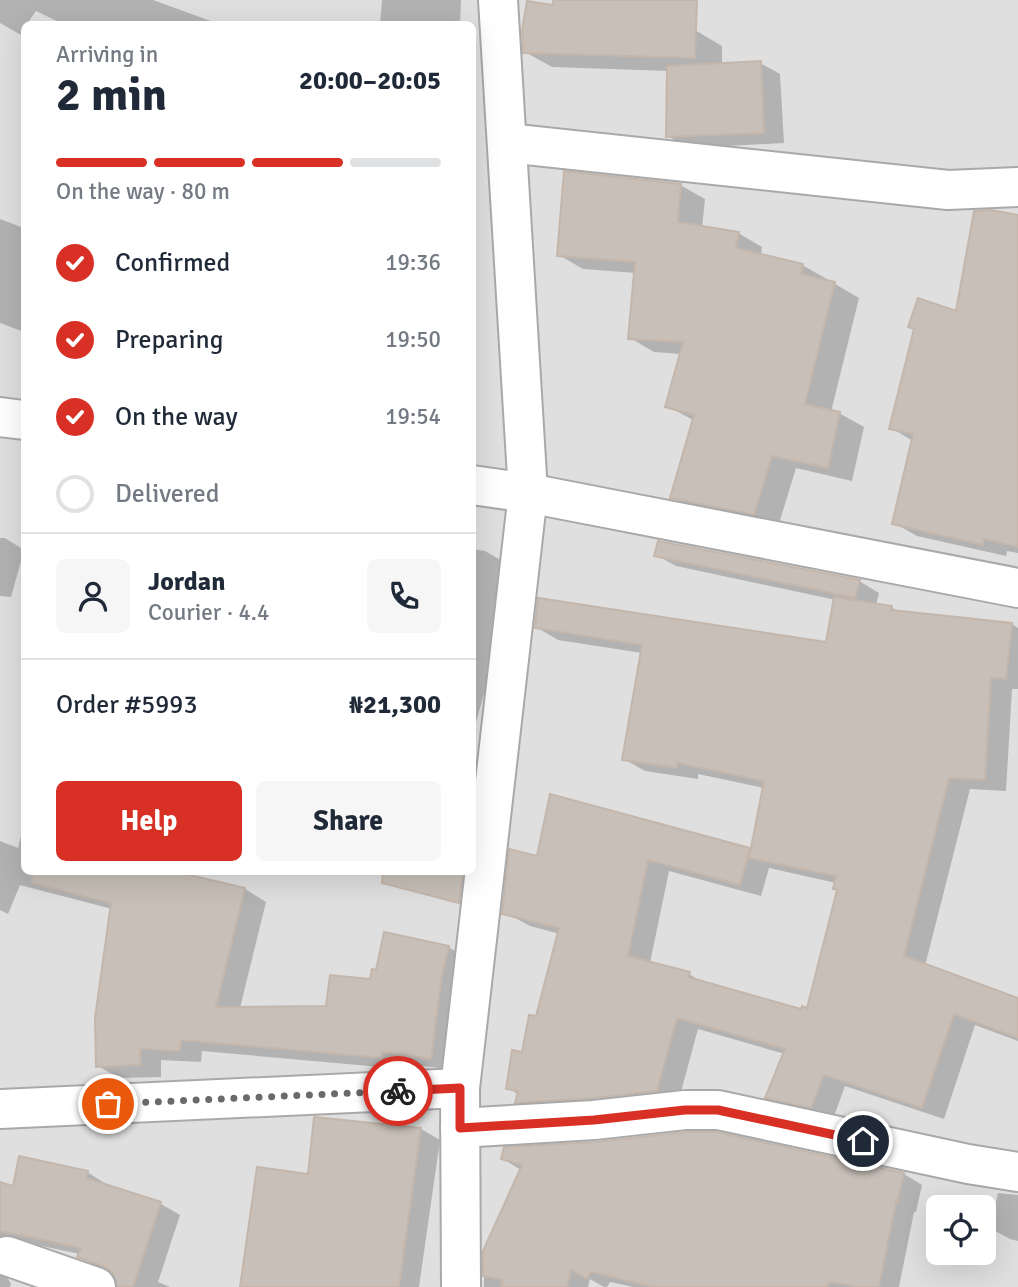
<!DOCTYPE html>
<html lang="en">
<head>
<meta charset="utf-8">
<style>
  body { margin:0; font-family:Signika,sans-serif; background:#f6f6f7; color:#1f2937; height:100vh; display:flex; flex-direction:column; font-size:26px; white-space:nowrap }
  * { box-sizing:border-box; margin:0 }
  p { font-size:23px; color:#747a83 }
  .icon { flex:none; width:38px; height:38px; fill:none; stroke:currentColor; stroke-width:2; stroke-linecap:round; stroke-linejoin:round }
  .map { position:relative; flex:1; overflow:hidden }
  .side { position:absolute; left:21px; top:21px; width:455px; height:854px; display:flex; flex-direction:column; background:#fff; border-radius:10px; box-shadow:0 7px 28px #0002 }
  .side>* { flex:none }
  .buttons { position:absolute; left:926px; top:1195px; display:grid; gap:14px }
  .buttons a { display:grid; place-items:center; width:70px; height:70px; border-radius:10px; background:#fff; box-shadow:0 7px 28px #0002; font-size:35px }
  .pin { position:absolute; display:grid; place-items:center; width:60px; height:60px; color:#fff; margin:-30px; border:4px solid #fff; border-radius:50%; box-shadow:0 2px 7px #0007 }
  .courier { position:absolute; display:grid; place-items:center; width:70px; height:70px; margin:-35px; border:5px solid #d93025; border-radius:50%; background:#fff; color:#222; box-shadow:0 2px 9px #0007 }
  .summary em { font-style:normal; font-weight:700 }
  .summary div { display:flex; flex-direction:column-reverse }
  .summary { display:flex; align-items:center; justify-content:space-between; height:119px; padding:0 35px }
  h1 { font-size:46px; font-weight:700; line-height:52px }
  .bar { display:grid; grid-template-columns:repeat(4,1fr); gap:10px 7px; align-content:center; height:84px; padding:0 35px }
  .bar i { height:9px; border-radius:5px; background:#e0e1e3 }
  .bar .selected { background:#d93025 }
  .bar p { grid-column:span 4 }
  .line { display:flex; align-items:center; gap:18px; padding:0 35px; border-top:2px solid #e0e1e3 }
  .line div { flex:1 }
  .round { display:grid; place-items:center; flex:none; width:74px; height:74px; border-radius:10px; background:#f6f6f7 }
  ol { padding:0 35px; list-style:none }
  li { display:flex; align-items:center; gap:21px; height:77px }
  li p { margin-inline-start:auto }
  li .icon { padding:7px; border-radius:50%; background:#d93025; color:#fff; stroke-width:4 }
  li:last-child { color:#747a83 }
  li i { width:38px; height:38px; border:4px solid #e0e1e3; border-radius:50% }
  .button { display:flex; gap:14px; margin-top:auto; padding:14px 35px }
  .button a { flex:1; height:80px; border-radius:10px; background:#d93025; color:#fff; font-size:28px; font-weight:700; line-height:80px; text-align:center }
  .button a+a { background:#f6f6f7; color:#1f2937 }
  .map>svg:first-child { display:block }
  .residential { fill:#e0dfdf; fill-rule:evenodd }
  .shadow { fill:#0003; fill-rule:evenodd }
  .building { fill:#c7bfb8; stroke:#c4b6ab; stroke-width:2 }
  .lines { fill:none; stroke-linecap:round; stroke-linejoin:round }
  .minor-casing { stroke:#a9a9a9; stroke-width:42 }
  .minor { stroke:#fff; stroke-width:38 }
  .done { stroke:#6b6a68; stroke-width:7; stroke-dasharray:0 12.6 }
  .route { stroke:#d93025; stroke-width:9 }
</style>
</head>
<body>
<div class="map">
<svg width="1018" height="1287" viewBox="0 0 1018 1287">
  <rect width="100%" height="100%" fill="#f2efe9"/>
  <!-- residential -->
  <path class="residential" d="M0 0H1018V1287H0ZM24 24H472V872H24ZM938 1208H984V1253H938Z"/>
  <!-- shadow -->
  <g class="shadow">
    <path d="M0 0H153L219 24H63L36 11 27 24H24V29L21 35 0 23Z"/>
    <path d="M382 0H461L460 24H380Z"/>
    <path d="M695 30 722 46V65L760 63 780 74 784 143 688 148 668 136 669 71 552 67 525 52Z"/>
    <path d="M680 185 705 199 702 228 738 233 762 247 761 256 802 265 827 279 826 282 835 284 859 298 831 412 839 413 864 427 852 481 796 468 778 527 697 511 673 498 695 421 667 406 681 354 654 352 630 338 636 273 583 269 559 255Z"/>
    <path d="M24 217V332L0 323V219L21 227Z"/>
    <path d="M1018 217V553L1007 551 1006 556 917 536 894 523 913 441 891 428 957 313Z"/>
    <path d="M0 538H5L24 550 11 597 0 596Z"/>
    <path d="M472 549 485 551 511 566 496 691 485 690 472 737Z"/>
    <path d="M656 555 859 581 879 593 876 605 891 607 901 613 1012 624 1018 628V689H1012L1006 791 970 789 925 966 1018 1000V1041L975 1025 944 1119 845 1086 833 1119 788 1109 767 1097 785 1054 698 1029 678 1103 538 1114 517 1102 519 1095 508 1088 524 1054 537 1018 560 934 530 926 508 914 538 858 551 796 752 851 764 788 698 774V779L645 771 624 759 642 653 558 640 536 627 828 644 836 600 676 566ZM769 868 836 883 839 891 809 1010 802 1011 706 984 689 974 650 963 669 871 761 896Z"/>
    <path d="M24 824V872H173L245 889 266 902 240 1008H328L372 980 448 947 469 959 452 1070 403 1063V1069L202 1051 201 1062 161 1060V1077L119 1078 98 1066 112 909 20 885 8 914 0 910V841L18 848Z"/>
    <path d="M404 872H464L461 886Z"/>
    <path d="M421 1129 440 1140 419 1287H242L310 1176Z"/>
    <path d="M503 1159 904 1174 922 1185 916 1212H914L899 1287H633L610 1282 607 1287H604L590 1279 588 1287H484V1251L521 1170Z"/>
    <path d="M87 1172 106 1184V1186L161 1204 180 1215 158 1282 170 1287H123L119 1285 114 1273 98 1267 79 1256 80 1254 18 1241 5 1273 11 1284 10 1287H0V1184L14 1189Z"/>
    <path d="M998 1193 1018 1195V1241L1010 1239 990 1228Z"/>
  </g>
  <!-- building -->
  <g class="building">
    <path d="M553 0H697L695 58 523 53 522 30 527 1 553 5Z"/>
    <path d="M761 61 764 133 666 137 667 66Z"/>
    <path d="M564 171 681 184 678 222 739 232 736 248 803 264 801 274 835 282 805 404 840 412 828 468 772 456 754 515 670 498 694 415 665 407 683 342 628 339 635 262 557 256Z"/>
    <path d="M991 210 1018 215V547L984 539 983 545 892 524 913 434 889 429 914 329 908 327 918 298 956 311 974 211Z"/>
    <path d="M658 541 860 580 855 598 654 556Z"/>
    <path d="M834 597 892 606 891 610 1012 623 1006 679 991 678 985 780 949 778 904 956 1018 998V1038L954 1014 922 1108 824 1075 811 1108 765 1098 785 1049 677 1018 657 1091 592 1098 515 1103 518 1091 506 1089 512 1050 522 1052 529 1015 536 1016 559 928 502 914 509 849 537 856 550 794 750 848 740 885 648 860 628 956 690 972 688 977 801 1009 802 1006 807 1008 837 890 833 889 836 876 749 858 764 781 677 763V768L622 760 642 645 535 628 538 598 826 642Z"/>
    <path d="M33 872H177L245 888 216 1007 326 1006 330 975 370 979 372 969 376 970 384 932 449 946 442 976 431 1059 382 1052V1058L181 1040 180 1051 140 1049 141 1065 96 1067 95 1018 111 903 32 883Z"/>
    <path d="M383 872H463L459 903 382 883Z"/>
    <path d="M314 1117 421 1128 399 1287H240L257 1167 308 1174Z"/>
    <path d="M686 1132H716L904 1173 897 1203 896 1202 879 1287H858L830 1282 827 1287H653L591 1272 587 1279 571 1270 567 1287H501L502 1280 483 1276V1251L522 1165 501 1159 504 1147 595 1142Z"/>
    <path d="M19 1156 88 1171 86 1178 161 1202 133 1287 117 1286 112 1272 103 1266 77 1257 81 1248 0 1231V1182L13 1186Z"/>
  </g>
  <g class="lines">
    <defs>
      <g id="minor">
        <path d="M507 143 948 190 1018 187"/>
        <path d="M0 417 24 420"/>
        <path d="M472 485 528 493 1018 588"/>
        <path d="M0 1109 460 1088"/>
        <path d="M460 1128 594 1120 685 1110H718L968 1164 1018 1172"/>
        <path d="M7 1256 96 1287"/>
        <path d="M461 1287 460 1088 528 493 498 0"/>
      </g>
    </defs>
    <!-- minor casing -->
    <use href="#minor" class="minor-casing"/>
    <!-- minor -->
    <use href="#minor" class="minor"/>
  </g>
  <g class="lines">
    <!-- done -->
    <path class="done" d="M108 1104 398 1091"/>
    <!-- route -->
    <path class="route" d="M398 1091 460 1088V1128L594 1120 685 1110H718L863 1141"/>
  </g>
</svg>
<div class="buttons">
<a><svg class="icon" aria-label="locate" viewBox="0 0 24 24"><circle cx="12" cy="12" r="6"/><path d="M12 2v4M12 18v4M2 12h4M18 12h4"/></svg></a>
</div>
<div class="pin" style="left:108px;top:1104px;background:#ea580c"><svg class="icon" aria-label="bag" viewBox="0 0 24 24"><path d="M5 8h14l-1 12H6zM9 8a3 3 0 0 1 6 0"/></svg></div>
<div class="pin" style="left:863px;top:1141px;background:#1f2937"><svg class="icon" aria-label="home" viewBox="0 0 24 24"><path d="M3 11l9-7 9 7M6 9v11h12V9"/></svg></div>
<div class="courier" style="left:398px;top:1091px"><svg class="icon" aria-label="bike" viewBox="0 0 24 24"><circle cx="6" cy="16" r="4"/><circle cx="18" cy="16" r="4"/><path d="M6 16l4-8h5l3 8M10 8l3 8H6M13 5h3"/></svg></div>
<section class="side">
<div class="summary"><div><h1>2 min</h1><p>Arriving in</p></div><em>20:00–20:05</em></div>
<div class="bar"><i class="selected"></i><i class="selected"></i><i class="selected"></i><i></i><p>On the way · 80 m</p></div>
<ol>
<li><svg class="icon" aria-label="check" viewBox="0 0 24 24"><path d="M5 12l5 5 9-10"/></svg>Confirmed<p>19:36</p></li>
<li><svg class="icon" aria-label="check" viewBox="0 0 24 24"><path d="M5 12l5 5 9-10"/></svg>Preparing<p>19:50</p></li>
<li><svg class="icon" aria-label="check" viewBox="0 0 24 24"><path d="M5 12l5 5 9-10"/></svg>On the way<p>19:54</p></li>
<li><i></i>Delivered</li>
</ol>
<div class="line" style="height:126px"><a class="round"><svg class="icon" aria-label="person" viewBox="0 0 24 24"><circle cx="12" cy="8" r="4"/><path d="M4 21q1-7 8-7t8 7"/></svg></a><div><b>Jordan</b><p>Courier · 4.4</p></div><a class="round"><svg class="icon" aria-label="phone" viewBox="0 0 24 24"><path d="M5 4h4l2 5-3 2q2 4 5 5l2-3 5 2v4C11 20 4 13 5 4z"/></svg></a></div>
<div class="line" style="height:91px"><div>Order #5993</div><b>₦21,300</b></div>
<div class="button"><a>Help</a><a>Share</a></div>
</section>
</div>
</body>
</html>
